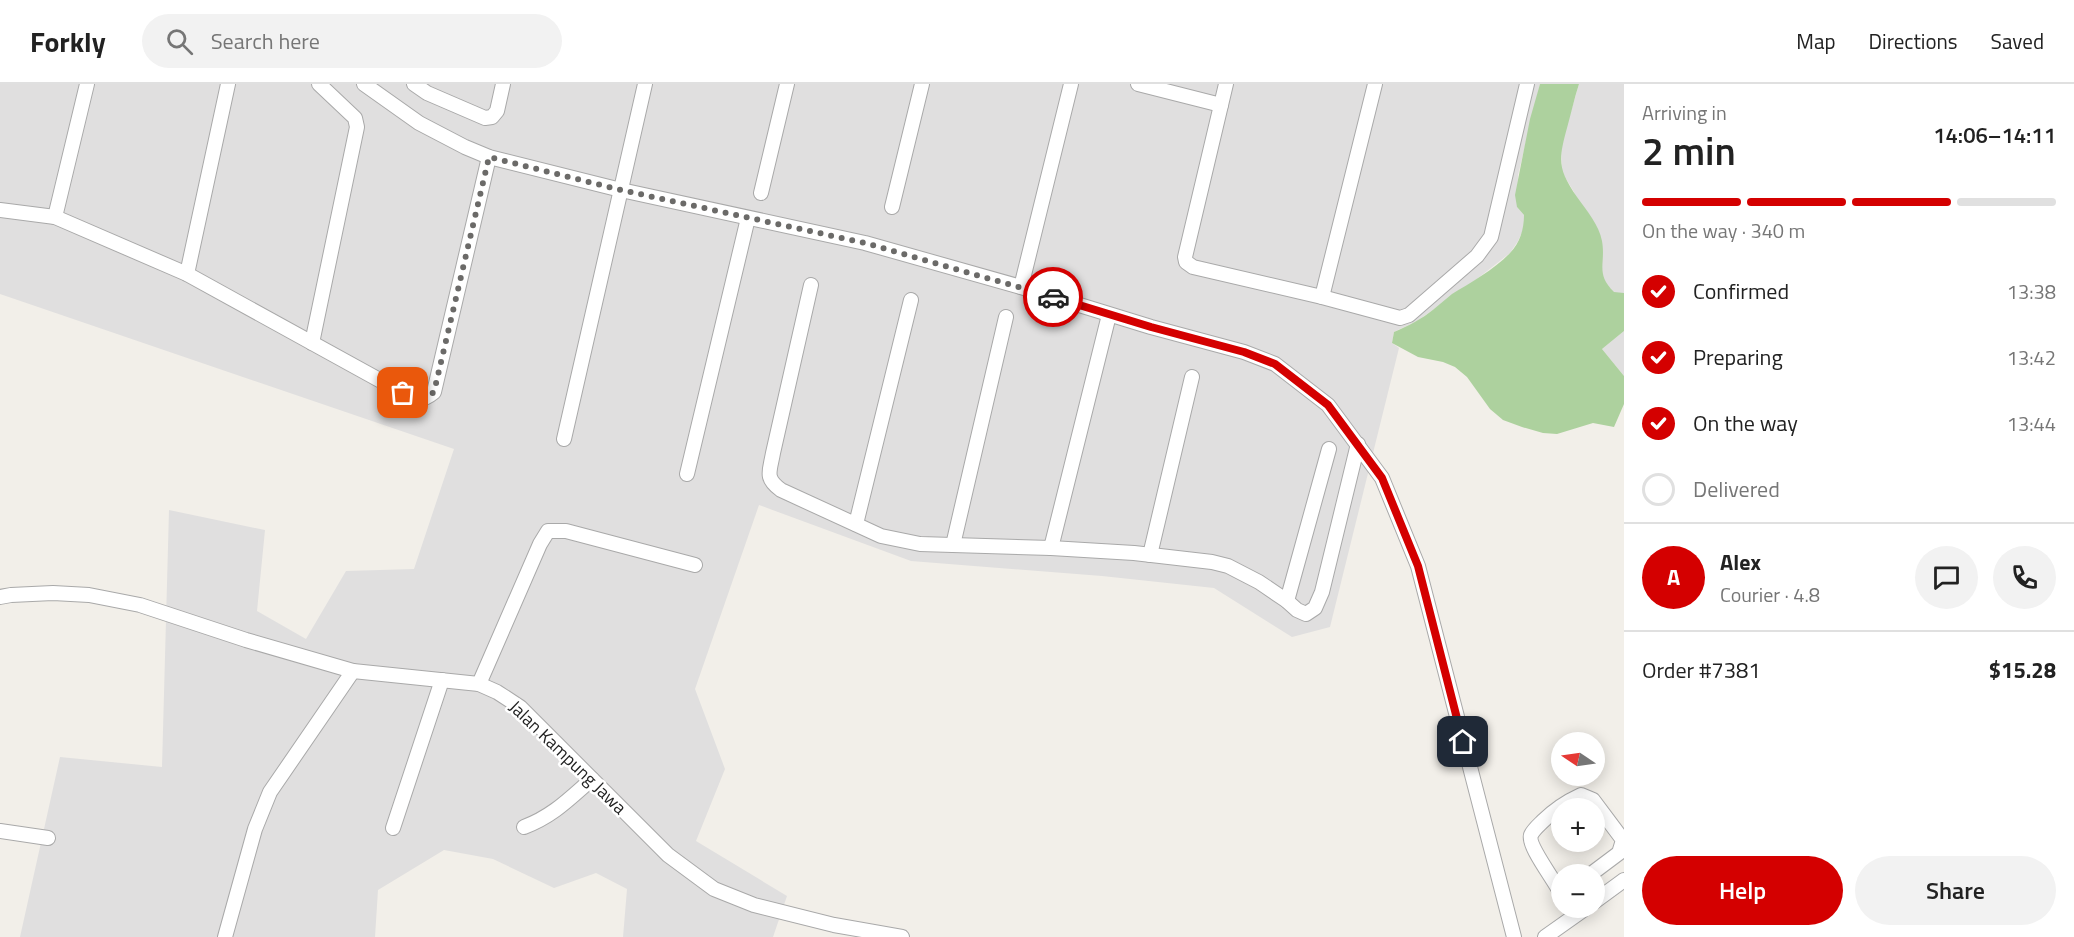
<!DOCTYPE html>
<html lang="en">
<head>
<meta charset="utf-8">
<style>
  body { margin:0; font-family:"Titillium Web",sans-serif; background:#f2f2f2; color:#222; height:100vh; display:flex; flex-direction:column; font-size:22px; white-space:nowrap }
  * { box-sizing:border-box; margin:0 }
  p { font-size:20px; color:#767676 }
  .icon { flex:none; width:33px; height:33px; fill:none; stroke:currentColor; stroke-width:2; stroke-linecap:round; stroke-linejoin:round }
  .map { position:relative; flex:1; overflow:hidden }
  .panel { display:flex; flex-direction:column; background:#fff; width:450px }
  .panel>* { flex:none }
  .needle { width:39px; rotate:283deg }
  .controls { position:absolute; left:1551px; top:648px; display:grid; gap:12px }
  .controls a { display:grid; place-items:center; width:54px; height:54px; border-radius:50%; background:#fff; box-shadow:0 3px 15px #0003; font-size:30px }
  .pin { position:absolute; display:grid; place-items:center; width:51px; height:51px; color:#fff; margin:-26px; border-radius:12px; box-shadow:0 3px 9px #0006 }
  .courier { position:absolute; display:grid; place-items:center; width:60px; height:60px; margin:-30px; border:4px solid #d40000; border-radius:50%; background:#fff; color:#222; box-shadow:0 2px 8px #0007 }
  .overview em { font-style:normal; font-weight:600 }
  .overview div { display:flex; flex-direction:column-reverse }
  .overview { display:flex; align-items:center; justify-content:space-between; height:102px; padding:0 18px }
  h1 { font-size:39px; font-weight:600; line-height:45px }
  .bar { display:grid; grid-template-columns:repeat(4,1fr); gap:9px 6px; align-content:center; height:72px; padding:0 18px }
  .bar i { height:8px; border-radius:4px; background:#e0e0e0 }
  .bar .active { background:#d40000 }
  .bar p { grid-column:span 4 }
  .line { display:flex; align-items:center; gap:15px; padding:0 18px; border-top:2px solid #e0e0e0 }
  .line div { flex:1 }
  .round { display:grid; place-items:center; flex:none; width:63px; height:63px; border-radius:32px; background:#f2f2f2 }
  ol { padding:0 18px; list-style:none }
  li { display:flex; align-items:center; gap:18px; height:66px }
  li p { margin-inline-start:auto }
  li .icon { padding:6px; border-radius:50%; background:#d40000; color:#fff; stroke-width:4 }
  li:last-child { color:#767676 }
  li i { width:33px; height:33px; border:3px solid #e0e0e0; border-radius:50% }
  .action { display:flex; gap:12px; margin-top:auto; padding:12px 18px }
  .action a { flex:1; height:69px; border-radius:36px; background:#d40000; color:#fff; font-size:24px; font-weight:600; line-height:69px; text-align:center }
  .action a+a { background:#f2f2f2; color:#222 }
  header { display:flex; align-items:center; gap:36px; box-sizing:border-box; height:84px; padding:0 30px; background:#fff; border-bottom:2px solid #e0e0e0 }
  header strong { font-size:28px }
  nav { display:flex; gap:33px; margin-inline-start:auto; font-size:21px }
  .search { width:420px; height:54px; background:#f2f2f2; display:flex; align-items:center; gap:15px; box-sizing:border-box; padding:0 21px; border-radius:33px; color:#767676; font-size:22px }
  main { display:flex; flex:1; min-height:0 }
  .map>svg:first-child { display:block }
  .residential { fill:#e0dfdf }
  .forest { fill:#add19e }
  .lines { fill:none; stroke-linecap:round; stroke-linejoin:round }
  .minor-casing { stroke:#a9a9a9; stroke-width:16 }
  .minor { stroke:#fff; stroke-width:14 }
  .done { stroke:#6b6a68; stroke-width:6; stroke-dasharray:0 10.8 }
  .route { stroke:#d40000; stroke-width:8 }
  .labels { text-anchor:middle; dominant-baseline:central; stroke-width:5; stroke-linejoin:round; paint-order:stroke }
  .street-label { font-size:18px; fill:#222; stroke:#fff }
</style>
</head>
<body>
<header>
<strong>Forkly</strong>
<div class="search"><svg class="icon" aria-label="search" viewBox="0 0 24 24"><circle cx="10" cy="10" r="6"/><path d="M15 15l6 6"/></svg>Search here</div>
<nav><a>Map</a><a>Directions</a><a>Saved</a></nav>
</header>
<main>
<div class="map">
<svg width="1624" height="853" viewBox="0 0 1624 853">
  <rect width="100%" height="100%" fill="#f2efe9"/>
  <!-- residential -->
  <g class="residential">
    <path d="M0 0H1540L1518 91 1517 123 1524 131V144L1518 157 1510 169 1473 198 1417 237 1394 248 1392 259 1399 264 1330 543 1292 553 1214 504 1102 492 911 477 759 421 695 605 725 685 696 757 787 812 773 853H623L627 805 596 789 554 804 493 775 444 766 378 806 375 853H20L60 673 162 683 169 426 265 446 257 527 306 555 346 487 414 485 454 365 0 210Z"/>
    <path d="M1579 0H1624V209H1614L1603 195 1574 108 1562 88 1561 62Z"/>
    <path d="M1624 247V292L1602 265Z"/>
  </g>
  <!-- forest -->
  <path class="forest" d="M1540 0H1579C1574 15 1571 30 1567 44 1558 77 1558 85 1577 113 1587 127 1599 141 1602 157 1606 180 1595 189 1614 208L1624 209V247L1602 265 1624 292V320L1614 343 1593 339 1557 350 1543 349 1522 343 1503 336 1490 325 1467 293 1455 283 1443 278 1418 273 1392 259 1394 248C1408 242 1422 235 1434 225 1440 220 1446 215 1452 210 1470 199 1495 185 1510 169 1520 159 1524 145 1524 131L1517 123 1515 111 1530 35Z"/>
  <g class="lines">
    <defs>
      <g id="minor">
        <path d="M364 0 419 39 465 63 489 73 621 106 865 159 1021 203 1151 243 1244 268 1275 280 1328 321 1382 394 1418 482 1514 853"/>
        <path d="M414 0 427 9 485 34 492 33 497 27 503 0"/>
        <path d="M1138 0 1221 21"/>
        <path d="M1226 0 1185 173 1186 178 1193 183 1322 213 1375 0"/>
        <path d="M761 109 787 0"/>
        <path d="M892 123 922 0"/>
        <path d="M0 126 55 133 187 190 403 309C416 316 422 318 434 308L489 73"/>
        <path d="M55 133 87 0"/>
        <path d="M187 190 228 0"/>
        <path d="M811 201 773 369C770 387 764 394 781 406L881 452 920 460 1051 464 1109 231"/>
        <path d="M1021 203 1071 0"/>
        <path d="M1322 213 1400 234 1409 231 1477 172 1491 153 1527 0"/>
        <path d="M312 259 357 43 355 34 319 0"/>
        <path d="M564 355 645 0"/>
        <path d="M687 390 748 134"/>
        <path d="M856 440 911 216"/>
        <path d="M953 461 1006 233"/>
        <path d="M1051 464 1134 469 1212 478 1228 482 1259 498 1287 517 1329 365"/>
        <path d="M1150 471 1192 293"/>
        <path d="M0 513 11 511 53 509 89 511 140 521 246 556 353 587 479 600 497 608 520 623 668 771 714 805 754 821 834 841 902 853"/>
        <path d="M1287 517 1297 526 1306 530 1315 524 1322 508 1358 360"/>
        <path d="M479 600 540 460 548 447H566L695 481"/>
        <path d="M524 743C553 732 569 715 592 695"/>
        <path d="M393 744 442 596"/>
        <path d="M0 747 48 754"/>
        <path d="M1562 812C1557 799 1527 762 1531 751 1533 746 1539 741 1543 737 1553 727 1568 717 1581 711L1593 716 1623 756 1619 769 1591 790"/>
        <path d="M1594 818 1624 796"/>
        <path d="M225 853 255 745 270 708 353 587"/>
        <path d="M1545 853 1586 824"/>
      </g>
    </defs>
    <!-- minor casing -->
    <use href="#minor" class="minor-casing"/>
    <!-- minor -->
    <use href="#minor" class="minor"/>
  </g>
  <g class="lines">
    <!-- done -->
    <path class="done" d="M403 309C416 316 422 318 434 308L489 73 621 106 865 159 1053 213"/>
    <!-- route -->
    <path class="route" d="M1053 213 1151 243 1244 268 1275 280 1328 321 1382 394 1418 482 1463 658"/>
  </g>
  <g class="labels">
    <!-- street labels -->
    <g class="street-label">
      <text transform="translate(568 673) rotate(44)">Jalan Kampung Jawa</text>
    </g>
  </g>
</svg>
<div class="controls">
<a><svg class="needle" viewBox="-14 -14 28 28"><path d="M0-13l5 13h-10z" fill="#e53935"/><path d="M0 13l5-13h-10z" fill="#767676"/></svg></a>
<a>+</a>
<a>−</a>
</div>
<div class="pin" style="left:403px;top:309px;background:#ea580c"><svg class="icon" aria-label="bag" viewBox="0 0 24 24"><path d="M5 8h14l-1 12H6zM9 8a3 3 0 0 1 6 0"/></svg></div>
<div class="pin" style="left:1463px;top:658px;background:#1f2937"><svg class="icon" aria-label="home" viewBox="0 0 24 24"><path d="M3 11l9-7 9 7M6 9v11h12V9"/></svg></div>
<div class="courier" style="left:1053px;top:213px"><svg class="icon" aria-label="car" viewBox="0 0 24 24"><path d="M5 17H2v-5l4-1 3-4h7l3 4 3 1v5h-3M9 17h6M6 11h13"/><circle cx="7" cy="17" r="2"/><circle cx="17" cy="17" r="2"/></svg></div>
</div>
<section class="panel">
<div class="overview"><div><h1>2 min</h1><p>Arriving in</p></div><em>14:06–14:11</em></div>
<div class="bar"><i class="active"></i><i class="active"></i><i class="active"></i><i></i><p>On the way · 340 m</p></div>
<ol>
<li><svg class="icon" aria-label="check" viewBox="0 0 24 24"><path d="M5 12l5 5 9-10"/></svg>Confirmed<p>13:38</p></li>
<li><svg class="icon" aria-label="check" viewBox="0 0 24 24"><path d="M5 12l5 5 9-10"/></svg>Preparing<p>13:42</p></li>
<li><svg class="icon" aria-label="check" viewBox="0 0 24 24"><path d="M5 12l5 5 9-10"/></svg>On the way<p>13:44</p></li>
<li><i></i>Delivered</li>
</ol>
<div class="line" style="height:108px"><b class="round" style="background:#d40000;color:#fff">A</b><div><b>Alex</b><p>Courier · 4.8</p></div><a class="round"><svg class="icon" aria-label="chat" viewBox="0 0 24 24"><path d="M4 5h16v11H9l-5 4z"/></svg></a><a class="round"><svg class="icon" aria-label="phone" viewBox="0 0 24 24"><path d="M5 4h4l2 5-3 2q2 4 5 5l2-3 5 2v4C11 20 4 13 5 4z"/></svg></a></div>
<div class="line" style="height:78px"><div>Order #7381</div><b>$15.28</b></div>
<div class="action"><a>Help</a><a>Share</a></div>
</section>
</main>
</body>
</html>
